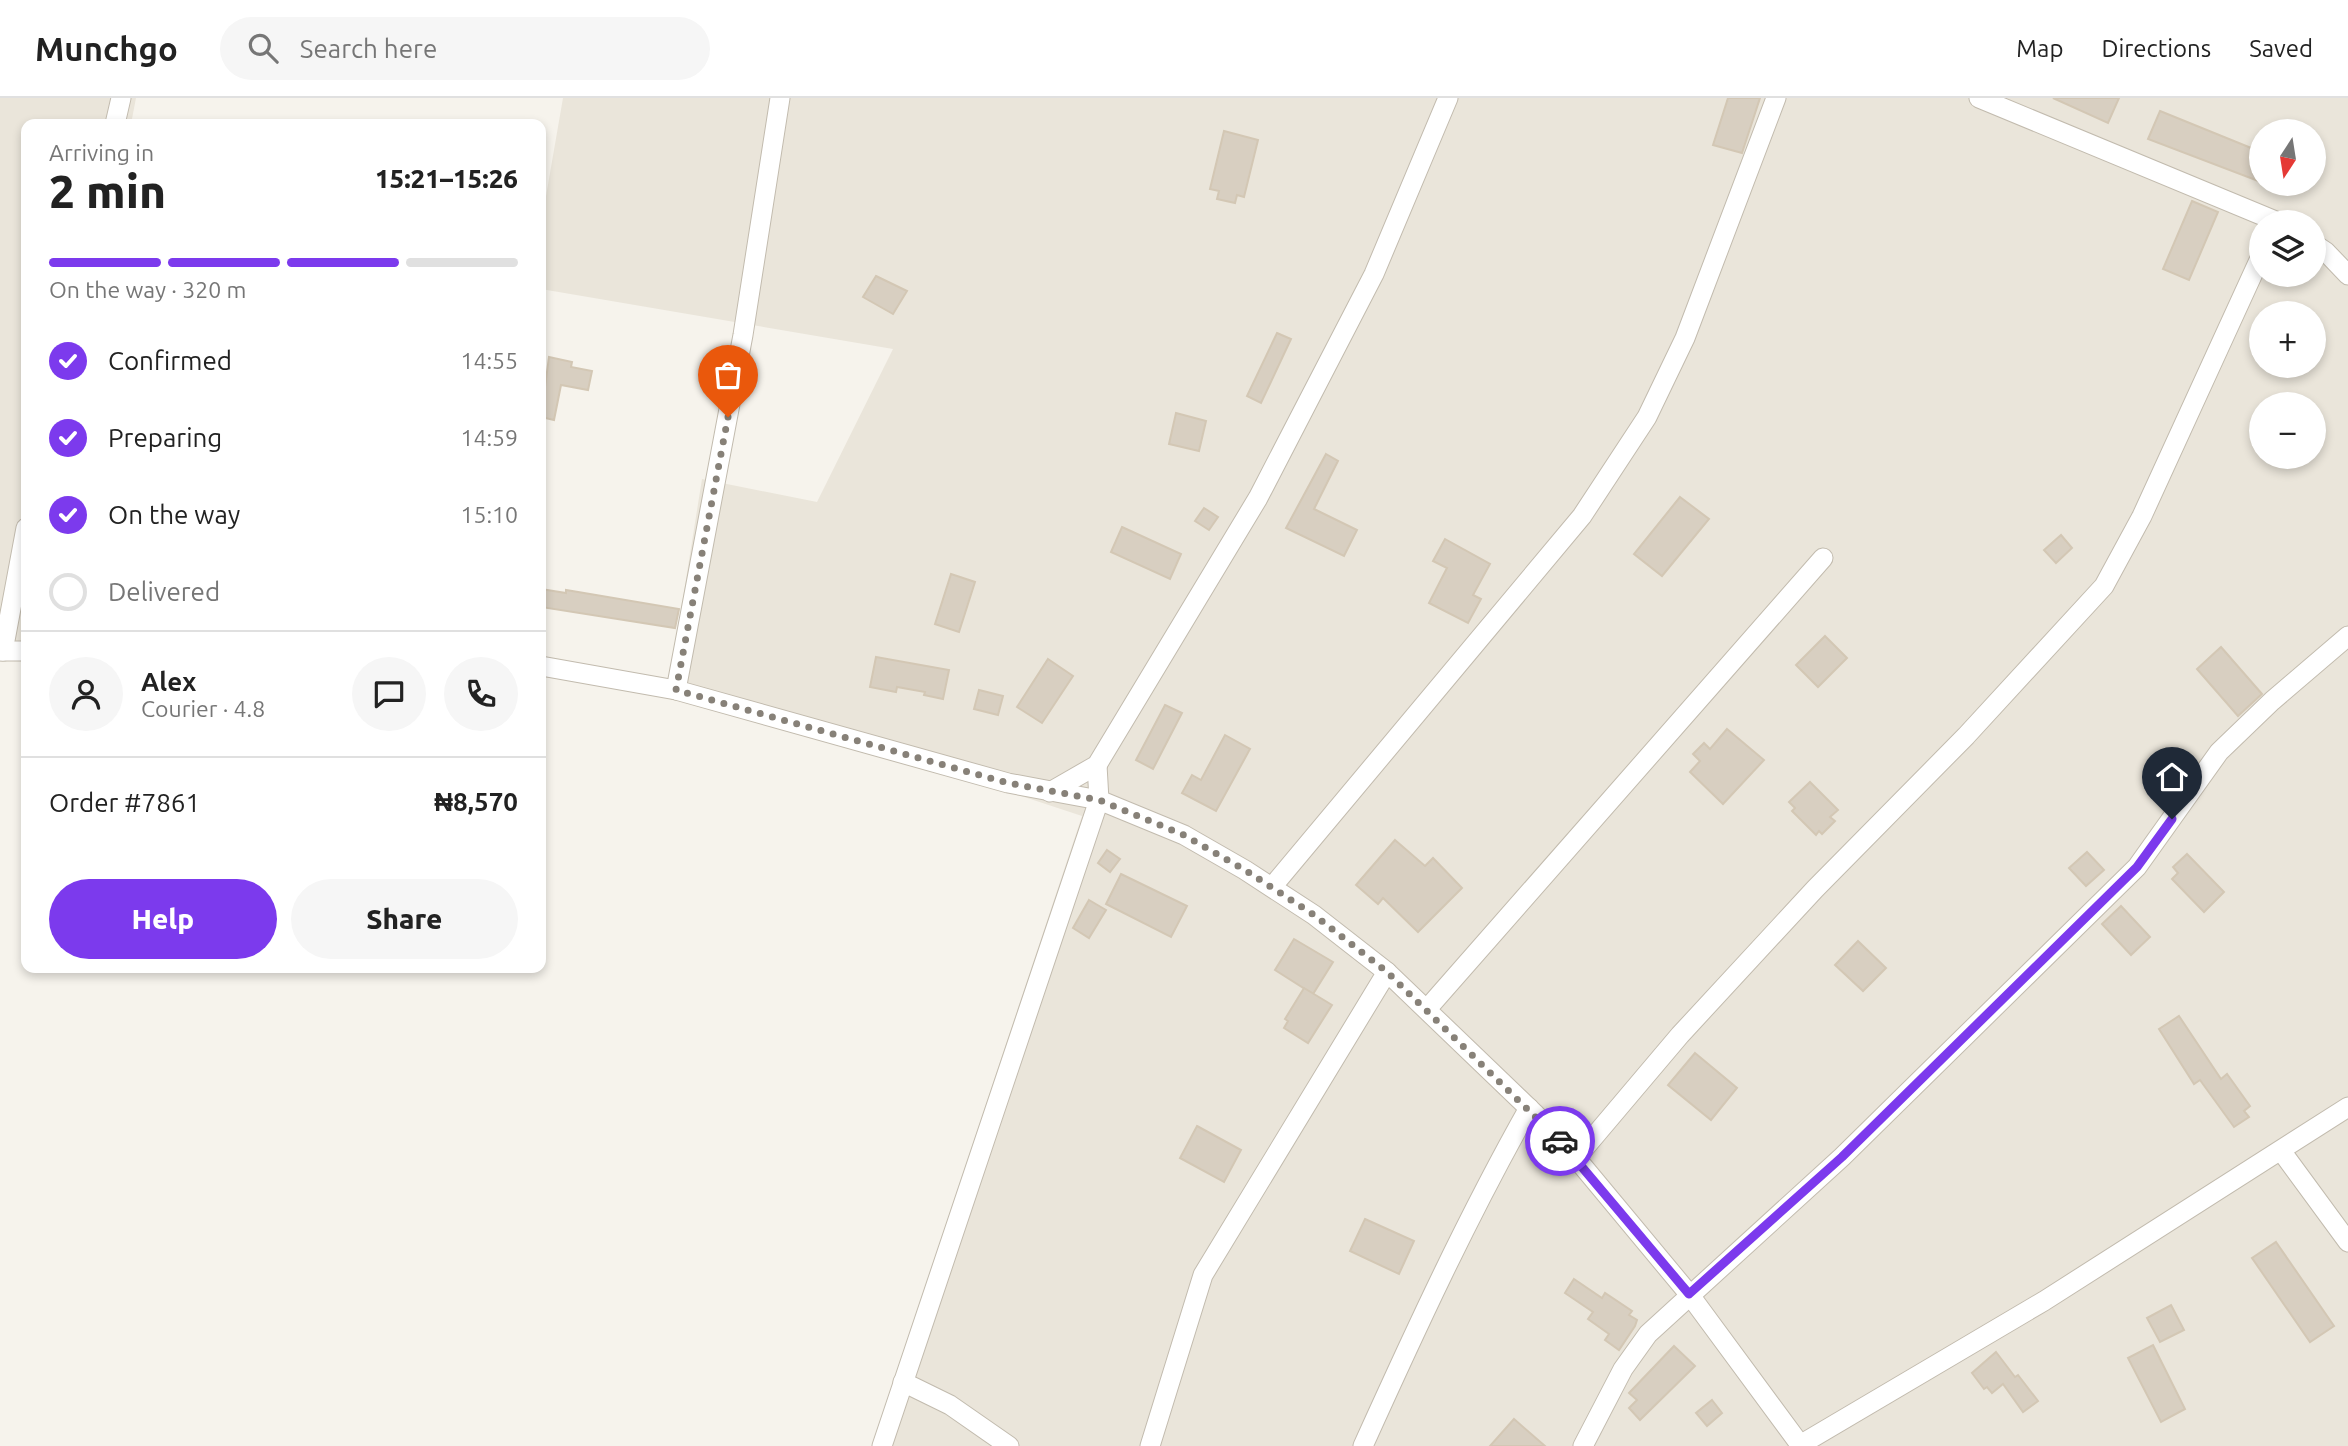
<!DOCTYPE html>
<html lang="en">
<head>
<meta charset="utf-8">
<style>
  body { margin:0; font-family:Ubuntu,sans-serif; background:#f6f6f6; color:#222; height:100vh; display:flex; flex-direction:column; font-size:26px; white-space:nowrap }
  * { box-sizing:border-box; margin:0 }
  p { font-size:23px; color:#767676 }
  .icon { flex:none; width:38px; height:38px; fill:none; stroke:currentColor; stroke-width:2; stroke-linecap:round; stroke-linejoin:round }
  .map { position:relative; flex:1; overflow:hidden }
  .sheet { position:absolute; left:21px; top:21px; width:525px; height:854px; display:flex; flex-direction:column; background:#fff; border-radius:14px; box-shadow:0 4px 10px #0003 }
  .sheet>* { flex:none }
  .needle { width:46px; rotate:192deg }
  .fabs { position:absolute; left:2249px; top:21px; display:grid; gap:14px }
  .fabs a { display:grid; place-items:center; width:77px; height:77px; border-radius:50%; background:#fff; box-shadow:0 4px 10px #0003; font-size:35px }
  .pin { position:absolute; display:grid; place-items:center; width:60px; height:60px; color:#fff; margin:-72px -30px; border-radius:50% 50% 50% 0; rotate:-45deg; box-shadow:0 0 7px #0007 }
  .pin .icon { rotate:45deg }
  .courier { position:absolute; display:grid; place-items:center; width:70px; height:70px; margin:-35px; border:5px solid #7c3aed; border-radius:50%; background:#fff; color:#222; box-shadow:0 2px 9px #0007 }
  .overview em { font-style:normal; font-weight:800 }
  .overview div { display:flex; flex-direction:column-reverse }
  .overview { display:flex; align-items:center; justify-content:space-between; height:119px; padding:0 28px }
  h1 { font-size:46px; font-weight:800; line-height:52px }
  .bar { display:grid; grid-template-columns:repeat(4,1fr); gap:10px 7px; align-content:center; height:84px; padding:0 28px }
  .bar i { height:9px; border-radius:5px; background:#e0e0e0 }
  .bar .active { background:#7c3aed }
  .bar p { grid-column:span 4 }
  .line { display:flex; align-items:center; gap:18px; padding:0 28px; border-top:2px solid #e0e0e0 }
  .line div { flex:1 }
  .round { display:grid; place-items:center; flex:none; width:74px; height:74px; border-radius:37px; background:#f6f6f6 }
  ol { padding:0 28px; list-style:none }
  li { display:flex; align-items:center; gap:21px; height:77px }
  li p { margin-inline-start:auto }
  li .icon { padding:7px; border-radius:50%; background:#7c3aed; color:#fff; stroke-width:4 }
  li:last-child { color:#767676 }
  li i { width:38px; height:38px; border:4px solid #e0e0e0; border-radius:50% }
  .button { display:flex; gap:14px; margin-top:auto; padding:14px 28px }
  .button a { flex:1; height:80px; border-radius:42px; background:#7c3aed; color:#fff; font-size:28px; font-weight:800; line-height:80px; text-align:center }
  .button a+a { background:#f6f6f6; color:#222 }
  header { display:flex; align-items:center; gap:42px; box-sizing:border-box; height:98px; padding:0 35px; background:#fff; border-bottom:2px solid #e0e0e0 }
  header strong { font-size:33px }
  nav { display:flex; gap:38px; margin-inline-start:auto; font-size:24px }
  .search { width:490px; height:63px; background:#f6f6f6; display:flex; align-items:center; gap:18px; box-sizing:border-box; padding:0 24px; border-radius:38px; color:#767676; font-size:26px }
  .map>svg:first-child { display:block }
  .residential { fill:#eae5da; fill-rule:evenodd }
  .building { fill:#d8cfc1; stroke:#d3c7b4; stroke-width:2 }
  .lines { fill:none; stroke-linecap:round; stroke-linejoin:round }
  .minor-casing { stroke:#c2bbae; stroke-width:21 }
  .minor { stroke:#fff; stroke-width:19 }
  .done { stroke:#878178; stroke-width:7; stroke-dasharray:0 12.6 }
  .route { stroke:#7c3aed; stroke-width:9 }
</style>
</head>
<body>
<header>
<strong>Munchgo</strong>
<div class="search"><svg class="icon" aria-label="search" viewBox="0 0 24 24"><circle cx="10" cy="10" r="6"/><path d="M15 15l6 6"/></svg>Search here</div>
<nav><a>Map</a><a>Directions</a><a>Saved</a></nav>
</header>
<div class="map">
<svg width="2348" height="1348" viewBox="0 0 2348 1348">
  <rect width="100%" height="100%" fill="#f6f3ec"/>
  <!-- residential -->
  <g class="residential">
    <path d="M0 0H136L131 26H26V560L0 559Z"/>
    <path d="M563 0H2348V1348H872L1082 718 963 679 667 600 702 381 817 404 893 251 541 191V127ZM2261 33H2314V86H2261ZM2261 124H2314V177H2261ZM2261 215H2314V268H2261ZM2261 306H2314V359H2261Z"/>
  </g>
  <!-- building -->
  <g class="building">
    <path d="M1728 0H1760L1742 55 1713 47Z"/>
    <path d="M2053 0H2119L2108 25Z"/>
    <path d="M2160 13 2261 54V84L2148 41Z"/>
    <path d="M1224 33 1258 42 1244 99 1237 97 1235 105 1217 101 1219 93 1210 91Z"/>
    <path d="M2192 103 2218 114 2189 182 2163 171Z"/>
    <path d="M876 178 907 193 893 216 863 199Z"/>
    <path d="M1277 235 1291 241 1261 305 1247 298Z"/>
    <path d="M549 259 572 264 571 269 592 273 588 292 561 287 554 322 541 319Z"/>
    <path d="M1176 315 1206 323 1199 353 1169 346Z"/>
    <path d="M1326 356 1338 363 1314 411 1357 432 1344 458 1286 430Z"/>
    <path d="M1680 399 1709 421 1662 478 1634 456Z"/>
    <path d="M1204 410 1218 419 1209 432 1195 423Z"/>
    <path d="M1122 429 1181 456 1170 481 1111 454Z"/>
    <path d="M2061 437 2072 450 2056 465 2044 452Z"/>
    <path d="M1445 441 1490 466 1473 497 1481 501 1468 525 1429 505 1447 470 1433 463Z"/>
    <path d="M951 476 975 484 959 534 935 526Z"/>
    <path d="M541 491 566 495V492L679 511 675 530 541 509Z"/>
    <path d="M1825 538 1847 560 1818 589 1796 567Z"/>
    <path d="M2221 549 2262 596 2238 618 2197 571Z"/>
    <path d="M876 559 949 572 943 601 924 597 925 594 897 589 896 594 870 589Z"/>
    <path d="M1048 561 1073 578 1042 625 1017 609Z"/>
    <path d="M979 592 1003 598 998 617 974 611Z"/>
    <path d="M1165 607 1182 615 1153 671 1136 662Z"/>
    <path d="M1727 631 1764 662 1723 706 1690 674 1700 663 1693 656 1704 645 1710 651Z"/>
    <path d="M1225 637 1250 651 1216 713 1182 695 1192 677 1201 682Z"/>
    <path d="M1810 684 1838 712 1830 719 1835 723 1822 736 1819 733 1816 737 1792 713 1795 710 1789 704Z"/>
    <path d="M1395 742 1425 768 1433 760 1462 790 1418 834 1383 800 1378 806 1356 787Z"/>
    <path d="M1107 752 1120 761 1110 774 1098 765Z"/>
    <path d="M2087 754 2104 772 2086 788 2069 770Z"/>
    <path d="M2187 756 2224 794 2204 814 2172 781 2178 775 2173 769Z"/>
    <path d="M1121 776 1187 808 1171 839 1106 806Z"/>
    <path d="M1089 802 1106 812 1089 840 1073 830Z"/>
    <path d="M2121 808 2150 839 2131 857 2102 826Z"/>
    <path d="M1294 841 1333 864 1313 896 1275 872Z"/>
    <path d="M1858 843 1886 870 1863 893 1835 867Z"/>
    <path d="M1304 890 1332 907 1308 945 1284 930 1288 923 1285 921Z"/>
    <path d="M2179 918 2221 981 2227 976 2250 1008 2244 1013 2249 1019 2234 1029 2200 982 2194 986 2159 931Z"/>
    <path d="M1695 955 1737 990 1711 1022 1668 987Z"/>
    <path d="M1197 1028 1241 1052 1224 1084 1180 1060Z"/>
    <path d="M1365 1121 1414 1143 1399 1176 1350 1153Z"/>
    <path d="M2276 1144 2334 1228 2310 1244 2252 1160Z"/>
    <path d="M1574 1181 1602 1200 1605 1195 1632 1213 1629 1217 1637 1222 1635 1228 1619 1252 1605 1242 1609 1236 1588 1221 1593 1214 1565 1195Z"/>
    <path d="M2171 1207 2184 1232 2160 1244 2147 1220Z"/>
    <path d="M2153 1247 2185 1311 2161 1324 2128 1260Z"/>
    <path d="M1674 1248 1695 1268 1640 1322 1629 1310 1637 1302 1629 1295Z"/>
    <path d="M1996 1254 2015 1279 2018 1277 2038 1303 2023 1314 2003 1286 1992 1295 1987 1289 1984 1291 1972 1275Z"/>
    <path d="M1712 1302 1722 1315 1707 1328 1696 1315Z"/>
    <path d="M1514 1321 1545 1348H1490Z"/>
  </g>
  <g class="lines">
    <defs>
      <g id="minor">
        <path d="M1979 0 2278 124"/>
        <path d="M115 26 121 0"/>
        <path d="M2314 146 2326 154 2348 177"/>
        <path d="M0 553H26"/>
        <path d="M3 553 26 430"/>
        <path d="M541 568 676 592 1008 685 1099 702 1184 737 1245 772 1314 817 1387 874 1534 1015 1576 1060 1689 1196 1801 1348"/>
        <path d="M676 592 743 237 780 0"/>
        <path d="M1050 694 1097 667 1258 400 1374 176 1448 0"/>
        <path d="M1272 789 1582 418 1647 319 1685 240 1776 0"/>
        <path d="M1427 911 1823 460"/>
        <path d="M2282 1054 2348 1144"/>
        <path d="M1576 1060 1680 937 1815 791 1966 638 2104 488 2142 418 2261 158"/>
        <path d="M903 1284 950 1307 1009 1348"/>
        <path d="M1800 1347 2044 1203 2348 1009"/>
        <path d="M882 1348 1099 702 1097 667"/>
        <path d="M1150 1348 1203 1177 1387 874"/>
        <path d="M1363 1348C1415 1233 1467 1120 1529 1010"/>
        <path d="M1583 1348 1623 1271 1648 1236 1842 1059 2137 769 2219 654 2272 603 2348 538"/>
      </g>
    </defs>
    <!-- minor casing -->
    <use href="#minor" class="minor-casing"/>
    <!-- minor -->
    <use href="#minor" class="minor"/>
  </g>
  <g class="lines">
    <!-- done -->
    <path class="done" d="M728 319 676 592 1008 685 1099 702 1184 737 1245 772 1314 817 1387 874 1560 1043"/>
    <!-- route -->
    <path class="route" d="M1560 1043 1689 1196 1842 1059 2137 769 2172 721"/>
  </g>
</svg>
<div class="fabs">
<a><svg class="needle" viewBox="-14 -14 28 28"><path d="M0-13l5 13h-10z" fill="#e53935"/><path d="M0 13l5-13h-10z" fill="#767676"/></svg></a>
<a><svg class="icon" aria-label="layers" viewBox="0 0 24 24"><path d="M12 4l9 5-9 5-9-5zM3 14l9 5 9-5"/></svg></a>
<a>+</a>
<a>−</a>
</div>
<div class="pin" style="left:728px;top:319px;background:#ea580c"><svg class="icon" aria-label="bag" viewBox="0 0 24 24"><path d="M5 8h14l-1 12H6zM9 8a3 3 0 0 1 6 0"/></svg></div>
<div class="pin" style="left:2172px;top:721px;background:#1f2937"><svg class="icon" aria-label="home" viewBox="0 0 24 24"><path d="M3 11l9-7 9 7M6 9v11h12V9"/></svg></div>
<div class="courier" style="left:1560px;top:1043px"><svg class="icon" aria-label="car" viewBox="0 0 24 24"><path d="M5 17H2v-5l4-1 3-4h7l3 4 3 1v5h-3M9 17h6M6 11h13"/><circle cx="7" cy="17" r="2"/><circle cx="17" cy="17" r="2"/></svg></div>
<section class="sheet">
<div class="overview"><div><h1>2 min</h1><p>Arriving in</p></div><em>15:21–15:26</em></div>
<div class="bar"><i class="active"></i><i class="active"></i><i class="active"></i><i></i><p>On the way · 320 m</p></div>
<ol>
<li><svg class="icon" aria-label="check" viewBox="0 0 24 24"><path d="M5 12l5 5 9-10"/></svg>Confirmed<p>14:55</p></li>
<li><svg class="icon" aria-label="check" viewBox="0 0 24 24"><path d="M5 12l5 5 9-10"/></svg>Preparing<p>14:59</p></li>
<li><svg class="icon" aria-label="check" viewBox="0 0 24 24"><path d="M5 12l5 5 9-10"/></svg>On the way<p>15:10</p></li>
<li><i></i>Delivered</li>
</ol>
<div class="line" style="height:126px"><a class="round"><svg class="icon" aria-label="person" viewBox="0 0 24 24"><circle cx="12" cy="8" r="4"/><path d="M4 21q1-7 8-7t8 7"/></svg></a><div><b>Alex</b><p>Courier · 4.8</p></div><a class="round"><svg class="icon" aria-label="chat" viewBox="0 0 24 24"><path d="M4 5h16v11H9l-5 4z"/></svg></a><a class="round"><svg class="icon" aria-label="phone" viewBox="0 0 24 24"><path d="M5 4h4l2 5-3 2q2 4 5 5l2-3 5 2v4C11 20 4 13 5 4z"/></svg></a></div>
<div class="line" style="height:91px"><div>Order #7861</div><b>₦8,570</b></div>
<div class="button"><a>Help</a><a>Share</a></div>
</section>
</div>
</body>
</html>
